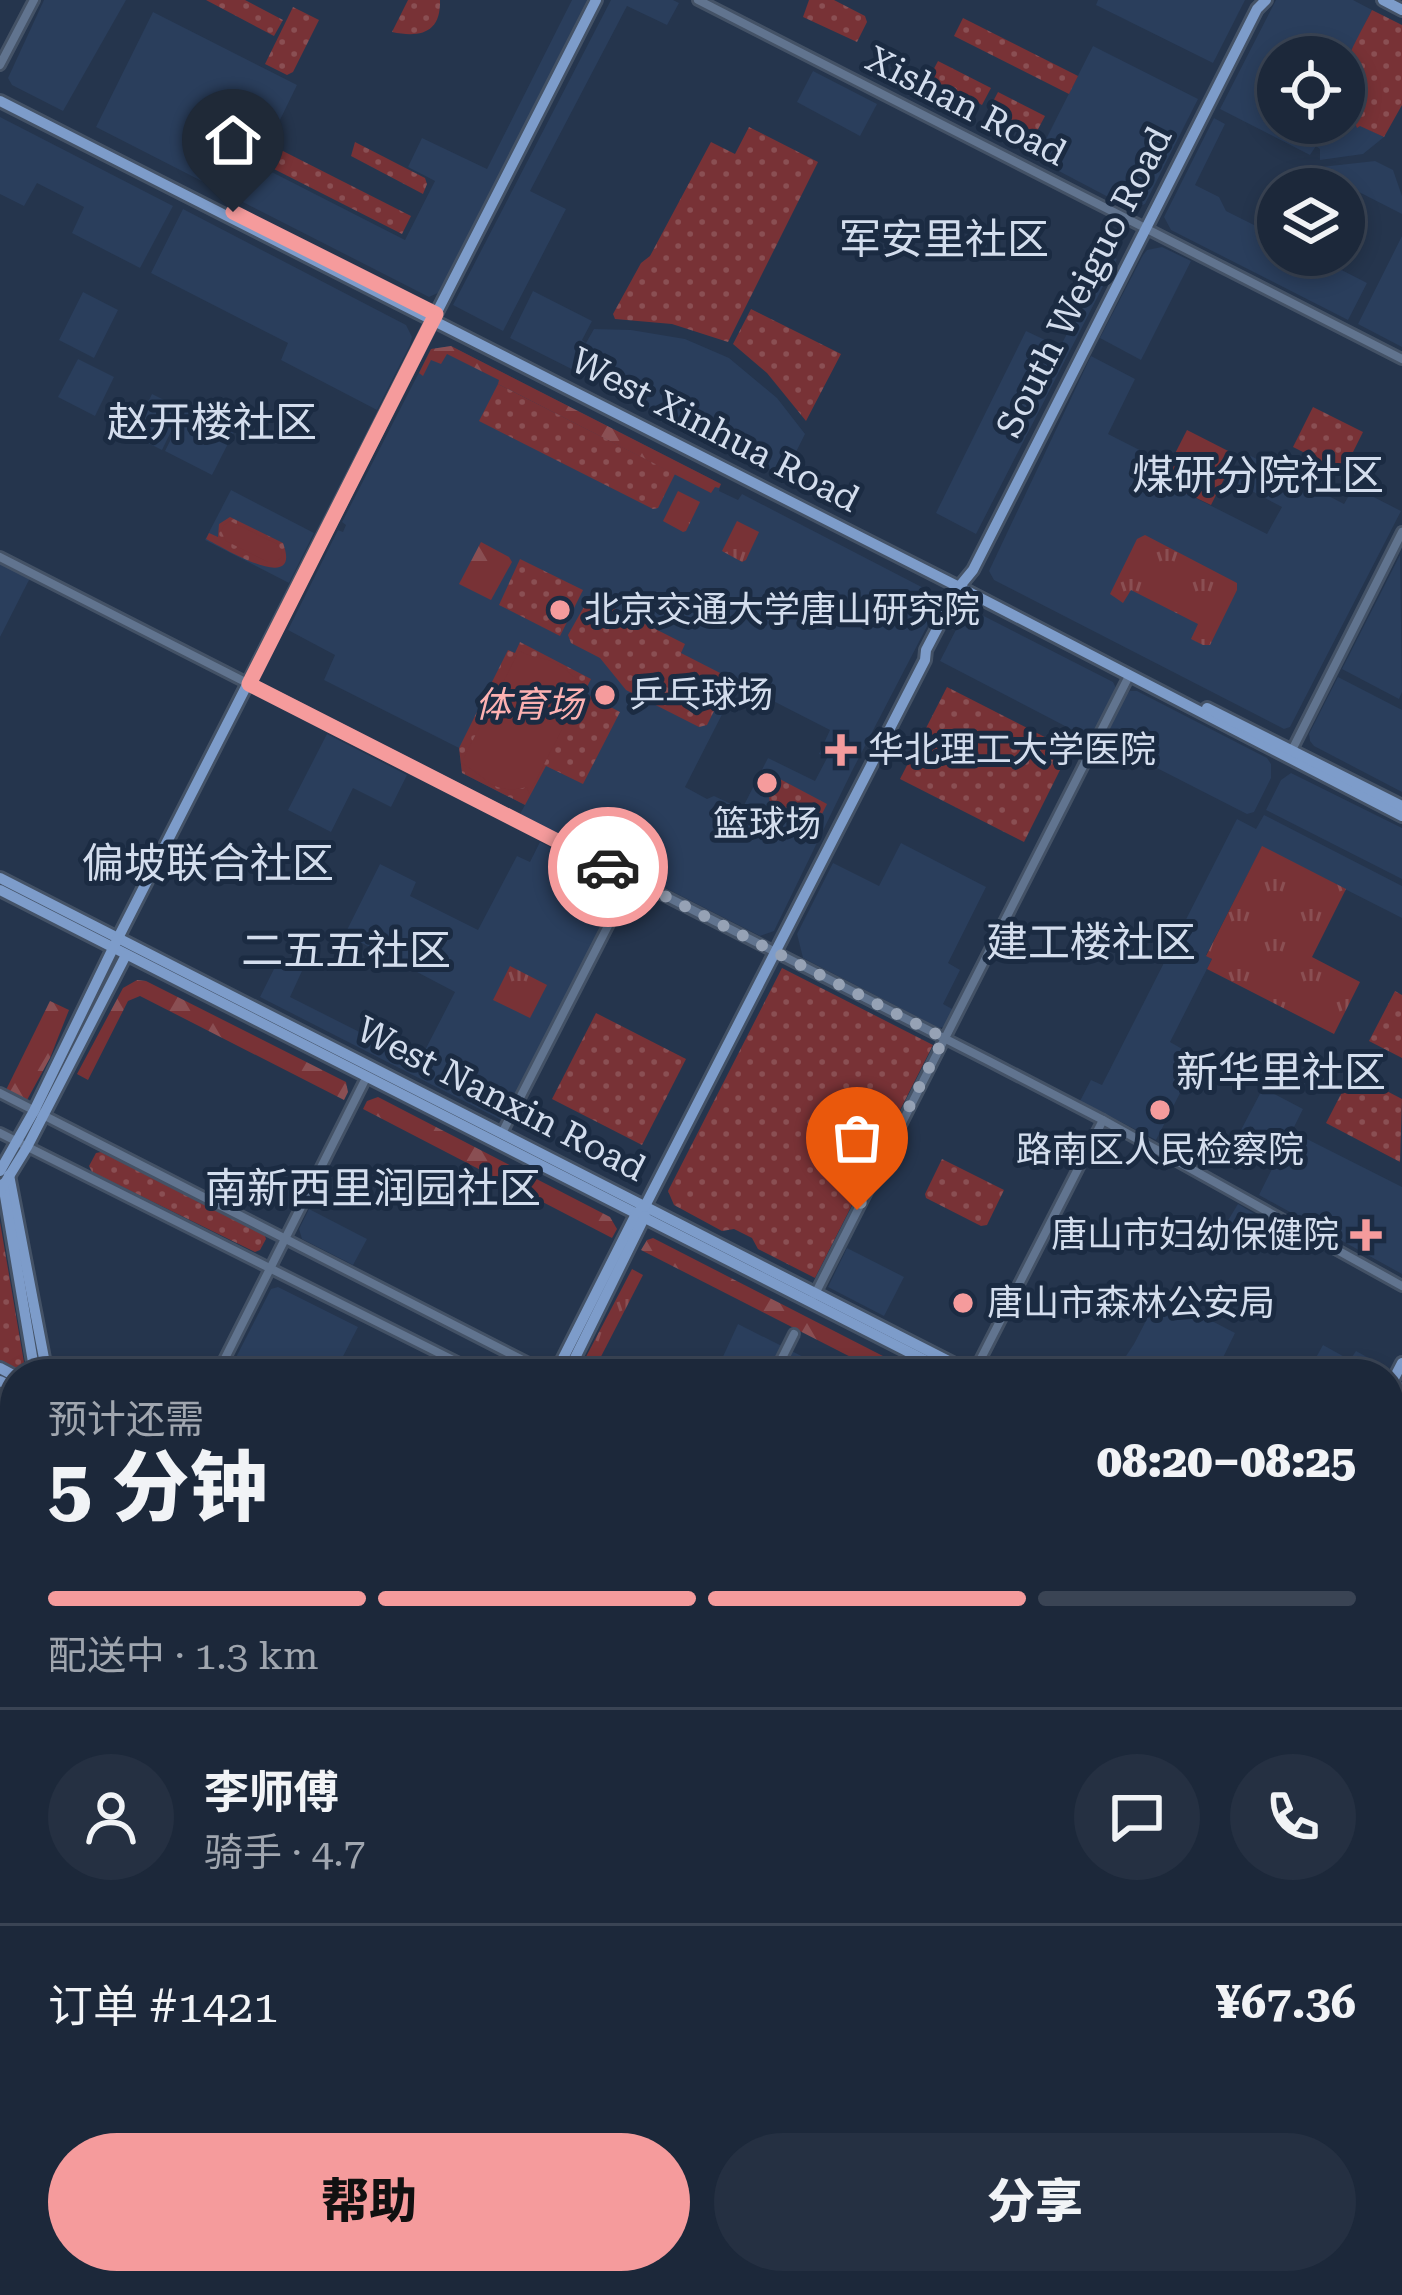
<!DOCTYPE html>
<html lang="zh">
<head>
<meta charset="utf-8">
<style>
  body { margin:0; font-family:"Roboto Serif","Noto Sans SC",serif; background:#253042; color:#f1f3f6; height:100vh; display:flex; flex-direction:column; font-size:45px; white-space:nowrap }
  * { box-sizing:border-box; margin:0 }
  p { font-size:39px; color:#a0a6af }
  .icon { flex:none; width:66px; height:66px; fill:none; stroke:currentColor; stroke-width:2; stroke-linecap:round; stroke-linejoin:round }
  .map { position:relative; flex:1; overflow:hidden }
  .side { position:absolute; left:0px; top:1359px; width:1404px; height:936px; display:flex; flex-direction:column; background:#1c283a; border-radius:48px 48px 0 0; box-shadow:0 6px 18px #0003,0 0 0 3px #3a4454 }
  .side>* { flex:none }
  .controls { position:absolute; left:1257px; top:36px; display:grid; gap:24px }
  .controls a { display:grid; place-items:center; width:108px; height:108px; border-radius:50%; background:#1c283a; box-shadow:0 6px 18px #0003,0 0 0 3px #3a4454; font-size:60px }
  .pin { position:absolute; display:grid; place-items:center; width:102px; height:102px; color:#fff; margin:-123px -51px; border-radius:50% 50% 50% 0; rotate:-45deg; box-shadow:0 0 12px #0007 }
  .pin .icon { rotate:45deg }
  .courier { position:absolute; display:grid; place-items:center; width:120px; height:120px; margin:-60px; border:9px solid #f59b9c; border-radius:50%; background:#fff; color:#222; box-shadow:0 3px 15px #0007 }
  .summary em { font-style:normal; font-weight:800 }
  .summary div { display:flex; flex-direction:column-reverse }
  .summary { display:flex; align-items:center; justify-content:space-between; height:204px; padding:0 48px }
  h1 { font-size:78px; font-weight:800; line-height:90px }
  .bar { display:grid; grid-template-columns:repeat(4,1fr); gap:18px 12px; align-content:center; height:144px; padding:0 48px }
  .bar i { height:15px; border-radius:9px; background:#3a4454 }
  .bar .active { background:#f59b9c }
  .bar p { grid-column:span 4 }
  .line { display:flex; align-items:center; gap:30px; padding:0 48px; border-top:3px solid #3a4454 }
  .line div { flex:1 }
  .round { display:grid; place-items:center; flex:none; width:126px; height:126px; border-radius:63px; background:#253042 }
  .button { display:flex; gap:24px; margin-top:auto; padding:24px 48px }
  .button a { flex:1; height:138px; border-radius:72px; background:#f59b9c; color:#111; font-size:48px; font-weight:800; line-height:138px; text-align:center }
  .button a+a { background:#253042; color:#f1f3f6 }
  .map>svg:first-child { display:block }
  .built { fill:#2a3e5c; fill-rule:evenodd }
  .grass { fill:url(#grass-tufts) }
  .forest { fill:url(#forest-firs) }
  .park { fill:url(#park-dots) }
  .pitch { fill:#783236 }
  .water { fill:url(#water-waves); stroke:#69424d; stroke-width:3 }
  .lines { fill:none; stroke-linecap:round; stroke-linejoin:round }
  .minor-casing { stroke:#445266; stroke-width:14 }
  .major-casing { stroke:#445266; stroke-width:16 }
  .minor { stroke:#61748f; stroke-width:8 }
  .major { stroke:#7d9cca; stroke-width:10 }
  .done { stroke:#96a2b5; stroke-width:12; stroke-dasharray:0 21.6 }
  .route { stroke:#f59b9c; stroke-width:15 }
  .poi-dot { fill:#f59b9c; stroke:#1b2b42; stroke-width:4.5 }
  .labels { text-anchor:middle; dominant-baseline:central; stroke-width:10; stroke-linejoin:round; paint-order:stroke }
  .street-label { font-size:36px; fill:#d3dded; stroke:#1b2b42 }
  .poi-label { font-size:36px; fill:#d3dded; stroke:#1b2b42; text-anchor:start }
  .park-label { font-size:36px; font-style:italic; fill:#fdb1b1; stroke:#1b2b42 }
  .quarter-label { font-size:42px; fill:#d3dded; stroke:#1b2b42 }
</style>
</head>
<body>
<div class="map">
<svg width="1402" height="2295" viewBox="0 0 1402 2295">
  <defs>
    <pattern id="grass-tufts" width="24" height="20" patternUnits="userSpaceOnUse" patternTransform="scale(3)"><rect width="24" height="20" fill="#783236"/><path d="M3 7l-1-3M5 7V3M7 7l1-3M15 17l-1-3M17 17v-4M19 17l1-3" fill="none" stroke="#8a4f53"/></pattern>
    <pattern id="forest-firs" width="22" height="20" patternUnits="userSpaceOnUse" patternTransform="scale(3)"><rect width="22" height="20" fill="#783236"/><path d="M5 1l3.5 6h-7zM16 11l3.5 6h-7z" fill="#8a4f53"/></pattern>
    <pattern id="park-dots" width="8" height="8" patternUnits="userSpaceOnUse" patternTransform="scale(3)"><rect width="8" height="8" fill="#783236"/><path d="M2 2h.1M6 6h.1" fill="none" stroke="#8a4f53" stroke-width="1.8" stroke-linecap="round"/></pattern>
    <pattern id="water-waves" width="16" height="10" patternUnits="userSpaceOnUse" patternTransform="scale(3)"><rect width="16" height="10" fill="#3c0008"/><path d="M0 5q4-4 8 0t8 0" fill="none" stroke="#57252c"/></pattern>
  </defs>
  <rect width="100%" height="100%" fill="#25354d"/>
  <!-- built -->
  <g class="built">
    <path d="M44 0H126L63 111 12 85 8 78Z"/>
    <path d="M572 0H587L440 292 429 297 96 127 153 12 297 85 258 165 405 240 435 181 408 167 422 138 487 169Z"/>
    <path d="M611 0H673L679 3 667 25 627 6 530 191 566 209 503 331 453 305Z"/>
    <path d="M1098 0H1245L1213 63 1096 5Z"/>
    <path d="M1276 0H1353L1372 10 1344 65V57H1278V123H1344V90L1360 125 1384 137 1363 154 1320 160V149L1316 146 1310 155 1220 109Z"/>
    <path d="M1093 46 1198 99 1145 204 1131 209 1036 159Z"/>
    <path d="M813 71 877 104 860 136 797 102Z"/>
    <path d="M0 117 173 206 140 268 72 233 84 207 37 183 24 206 0 194Z"/>
    <path d="M1214 118 1225 124 1195 185 1219 197 1226 211 1278 237V255H1312L1367 283 1348 320 1171 230 1164 217Z"/>
    <path d="M1375 161 1393 170 1402 196V214L1312 168Z"/>
    <path d="M183 209 406 325 412 337 410 345 377 410 281 360 288 343 151 273Z"/>
    <path d="M1402 236V347L1358 324Z"/>
    <path d="M1162 247 1191 261 1141 360 1100 338 1143 255 1147 250Z"/>
    <path d="M1109 255 1117 259 976 534 936 513 1026 331 1060 347Z"/>
    <path d="M533 291 592 321 582 340 586 343 594 329 631 330 685 339 729 358 777 398 805 434 784 476 510 338Z"/>
    <path d="M83 292 118 310 94 358 59 340Z"/>
    <path d="M451 346 721 484 719 491 738 500 742 494 937 595 936 609 852 771 774 931 760 936 520 814 525 805 462 773 459 748 324 680 335 655 288 630 338 530 343 532 346 525 342 522 431 349ZM738 683 830 730 819 754 827 758 815 781 768 758 742 809 714 796 707 799 685 787Z"/>
    <path d="M1091 356 1135 379 1108 434 1169 465 1162 481 1267 534 1282 507 1233 481 1247 454 1344 504 1354 487 1401 511 1290 727 1284 729 994 580 989 571Z"/>
    <path d="M78 359 114 377 95 416 58 397Z"/>
    <path d="M152 394 182 409 162 450 132 435Z"/>
    <path d="M201 408 237 426 212 475 165 451 185 411Z"/>
    <path d="M231 490 314 533 289 583 205 540Z"/>
    <path d="M1400 555 1402 692 1399 699 1342 669Z"/>
    <path d="M0 563 30 578 0 637Z"/>
    <path d="M974 611 1113 682 1116 688 1090 739 940 661 963 616Z"/>
    <path d="M1338 677 1402 710V792L1314 746 1310 741 1309 734Z"/>
    <path d="M1130 691H1137L1267 758 1271 764V778L1254 812 1247 814 1102 740 1125 696Z"/>
    <path d="M327 734 407 775 391 807 353 788 331 832 288 810Z"/>
    <path d="M1291 773 1402 828V879L1266 810 1281 780Z"/>
    <path d="M1264 815 1402 886V918L1262 847 1206 955 1212 959 1170 1042 1198 1058 1156 1140 1080 1101 1091 1080 1102 1085 1237 819 1256 829Z"/>
    <path d="M540 842 624 885 501 1120 260 997 279 959 302 971 290 997 419 1062 455 992 345 934 380 864 416 882 410 896 478 930 517 856 530 862Z"/>
    <path d="M901 843 986 887 948 963 960 970 943 1004 954 1010 946 1026 939 1028 803 958 797 934 833 863 879 886Z"/>
    <path d="M1263 1088 1303 1109 1281 1153 1292 1158 1303 1137 1402 1187V1274L1259 1195 1280 1153 1240 1132Z"/>
    <path d="M1238 1204 1280 1229 1271 1246 1227 1222Z"/>
    <path d="M309 1209 367 1239 353 1265 302 1239 299 1229Z"/>
    <path d="M847 1248 904 1277 884 1316 828 1287Z"/>
    <path d="M278 1287 358 1327 334 1374 228 1373 271 1289Z"/>
    <path d="M1160 1294 1235 1333 1215 1374H1114L1134 1344Z"/>
    <path d="M738 1324 837 1374H715Z"/>
    <path d="M1323 1345 1350 1360 1356 1351 1383 1366 1379 1374H1322L1313 1363Z"/>
    <path d="M1394 1436 1402 1441V1597L1389 1588V1446Z"/>
    <path d="M1389 1692 1402 1703V1835L1389 1827Z"/>
    <path d="M1402 1995V2074L1389 2065V2004Z"/>
    <path d="M1019 2280H1270L1260 2286 1276 2295H1003L1007 2285Z"/>
  </g>
  <!-- grass -->
  <g class="grass">
    <path d="M1187 430 1236 455 1211 505 1161 481Z"/>
    <path d="M678 491 700 502 686 531 683 532 663 521Z"/>
    <path d="M737 521 759 532 746 560 742 562 722 551Z"/>
    <path d="M1145 535 1237 583V590L1210 645H1203L1191 639 1198 624 1131 590 1123 603 1110 594 1137 539Z"/>
    <path d="M1262 846 1346 889 1312 957 1360 982 1334 1034 1207 969 1212 959 1206 956Z"/>
    <path d="M510 966 547 985 530 1018 493 1000Z"/>
    <path d="M632 1269 643 1275 592 1374H577Z"/>
  </g>
  <!-- forest -->
  <g class="forest">
    <path d="M451 346 721 484 719 488 715 487 711 493 498 384 499 380 447 354 441 364 431 360 423 376 419 373 431 349Z"/>
    <path d="M481 542 509 557 512 562 491 600 459 584Z"/>
    <path d="M137 980 146 981 346 1082 348 1092 344 1100 140 996 128 1001 88 1080 77 1074 123 988Z"/>
    <path d="M50 1001 69 1010 50 1058 27 1100 6 1090Z"/>
    <path d="M378 1097 610 1217 617 1229 612 1238 363 1109 367 1101Z"/>
    <path d="M653 1238 918 1374H884L641 1250 647 1240Z"/>
  </g>
  <!-- park -->
  <g class="park">
    <path d="M206 0H245L283 20 274 36Z"/>
    <path d="M408 0H440C441 33 420 38 392 32Z"/>
    <path d="M809 0H834L865 16 867 22 857 42 803 17Z"/>
    <path d="M293 7 319 20 293 72 287 75 265 64Z"/>
    <path d="M1372 10 1402 25V105L1384 137 1360 126 1357 128C1337 65 1343 67 1372 10Z"/>
    <path d="M963 18 1078 76 1069 94 954 36Z"/>
    <path d="M938 61 991 88 982 105 929 78Z"/>
    <path d="M998 92 1045 116 1036 133 989 109Z"/>
    <path d="M749 127 818 162 728 342 672 324 615 319 613 314 641 263 650 256 711 142 735 154Z"/>
    <path d="M355 142 425 178 427 184 423 194 351 156Z"/>
    <path d="M277 148 411 216 402 234 268 166Z"/>
    <path d="M751 309 841 354 806 421 767 373 733 344Z"/>
    <path d="M498 384 675 474 658 508 653 509 479 421Z"/>
    <path d="M1313 407 1363 432 1343 472 1293 447Z"/>
    <path d="M230 517 283 543C303 597 222 547 206 539L209 533 218 537 219 524Z"/>
    <path d="M520 559 583 590 560 636 499 605Z"/>
    <path d="M590 596 685 644 681 653 724 675 728 683 707 725 699 727 626 690 600 658 571 643 568 635Z"/>
    <path d="M520 642 591 679 584 693 620 712 583 784 546 766 525 805 462 773 459 748 508 650 515 653Z"/>
    <path d="M947 687 1070 750 1024 842 900 779Z"/>
    <path d="M778 778 827 804 813 832 771 811 769 796Z"/>
    <path d="M782 968 933 1045 815 1278 758 1249 752 1238 734 1229 722 1231 674 1205 668 1191Z"/>
    <path d="M1395 991 1402 995V1058L1369 1041Z"/>
    <path d="M596 1013 686 1059 642 1145 552 1099Z"/>
    <path d="M1352 1073 1402 1099 1400 1162 1326 1123Z"/>
    <path d="M101 1152 264 1233 266 1239 260 1250 255 1252 92 1172 89 1166 96 1153Z"/>
    <path d="M942 1159 1004 1190 987 1225 981 1226 926 1198 925 1194Z"/>
    <path d="M0 1222 26 1374H15V1594L0 1599Z"/>
    <path d="M1402 1848V1968L1389 1977V1849Z"/>
    <path d="M15 1913V2280H965L959 2295H0V1919Z"/>
  </g>
  <!-- pitch -->
  <g class="pitch">
    <path d="M230 521 277 544 282 551 281 558 275 562H268L226 541 221 531 224 525Z"/>
    <path d="M519 651C532 658 547 657 559 665 569 671 574 679 585 684L529 794 527 787C491 796 489 777 461 763Z"/>
    <path d="M15 1594V1884L0 1890V1599Z"/>
  </g>
  <!-- water -->
  <path class="water" d="M15 2068V2233L0 2237V2072Z"/>
  <g class="lines">
    <defs>
      <g id="minor">
        <path d="M698 0 1402 359"/>
        <path d="M0 65 34 0"/>
        <path d="M0 557 989 1061 1103 1120 1402 1286"/>
        <path d="M1292 750 1402 532"/>
        <path d="M0 1093 550 1374"/>
        <path d="M0 1133 481 1374"/>
        <path d="M502 1133 632 879"/>
        <path d="M814 1296 1129 676"/>
        <path d="M217 1374 366 1078"/>
        <path d="M774 1374 794 1334"/>
        <path d="M973 1374 1103 1120"/>
        <path d="M1389 1993 1402 1984"/>
      </g>
      <g id="major">
        <path d="M1383 0 1402 10"/>
        <path d="M0 101 959 587 1402 816"/>
        <path d="M1207 708 1402 806"/>
        <path d="M0 878 974 1374"/>
        <path d="M0 890 952 1374"/>
        <path d="M0 1171 34 1111 118 938 596 0"/>
        <path d="M9 1175 47 1374"/>
        <path d="M3 1184 35 1374"/>
        <path d="M0 1191 27 1147 126 955"/>
        <path d="M0 1368 15 1376"/>
        <path d="M555 1374 636 1214 645 1206 925 660 926 650 959 587 973 570 1257 9 1266 0"/>
        <path d="M567 1374 645 1216"/>
        <path d="M0 1381 15 1388"/>
        <path d="M1389 1388 1402 1363"/>
        <path d="M1389 1415 1402 1390"/>
        <path d="M1389 1603 1402 1612"/>
        <path d="M1389 1617 1402 1627"/>
        <path d="M1389 1628 1402 1637"/>
        <path d="M0 1901 15 1895"/>
        <path d="M0 1912 15 1906"/>
        <path d="M1389 2077 1397 2083 1389 2089"/>
        <path d="M963 2295 970 2280"/>
        <path d="M973 2295 980 2280"/>
        <path d="M988 2295 995 2280"/>
      </g>
    </defs>
    <!-- minor casing -->
    <use href="#minor" class="minor-casing"/>
    <!-- major casing -->
    <use href="#major" class="major-casing"/>
    <!-- minor -->
    <use href="#minor" class="minor"/>
    <!-- major -->
    <use href="#major" class="major"/>
  </g>
  <g class="lines">
    <!-- done -->
    <path class="done" d="M608 867 944 1038 857 1210"/>
    <!-- route -->
    <path class="route" d="M233 212 436 314 249 684 608 867"/>
  </g>
  <!-- markers -->
  <g class="poi-dot">
    <circle cx="560" cy="610" r="12"/>
    <circle cx="605" cy="695" r="12"/>
    <path d="M835 732h12v12h12v12h-12v12h-12v-12h-12v-12h12z"/>
    <circle cx="767" cy="783" r="12"/>
    <circle cx="1160" cy="1110" r="12"/>
    <path d="M1360 1217h12v12h12v12h-12v12h-12v-12h-12v-12h12z"/>
    <circle cx="963" cy="1303" r="12"/>
  </g>
  <g class="labels">
    <!-- street labels -->
    <g class="street-label">
      <text transform="translate(966 106) rotate(27)">Xishan Road</text>
      <text transform="translate(1084 282) rotate(-63)">South Weiguo Road</text>
      <text transform="translate(715 430) rotate(27)">West Xinhua Road</text>
      <text transform="translate(501 1099) rotate(27)">West Nanxin Road</text>
    </g>
    <!-- poi labels -->
    <g class="poi-label">
      <text x="584" y="610">北京交通大学唐山研究院</text>
      <text x="629" y="695">乒乓球场</text>
      <text x="868" y="750">华北理工大学医院</text>
      <text x="767" y="824" text-anchor="middle">篮球场</text>
      <text x="1160" y="1150" text-anchor="middle">路南区人民检察院</text>
      <text x="1339" y="1235" text-anchor="end">唐山市妇幼保健院</text>
      <text x="987" y="1303">唐山市森林公安局</text>
    </g>
    <!-- park labels -->
    <g class="park-label">
      <text x="529" y="705">体育场</text>
    </g>
    <!-- quarter labels -->
    <g class="quarter-label">
      <text x="944" y="239">军安里社区</text>
      <text x="212" y="422">赵开楼社区</text>
      <text x="1258" y="475">煤研分院社区</text>
      <text x="208" y="863">偏坡联合社区</text>
      <text x="1091" y="942">建工楼社区</text>
      <text x="346" y="950">二五五社区</text>
      <text x="1281" y="1072">新华里社区</text>
      <text x="373" y="1188">南新西里润园社区</text>
    </g>
  </g>
</svg>
<div class="controls">
<a><svg class="icon" aria-label="locate" viewBox="0 0 24 24"><circle cx="12" cy="12" r="6"/><path d="M12 2v4M12 18v4M2 12h4M18 12h4"/></svg></a>
<a><svg class="icon" aria-label="layers" viewBox="0 0 24 24"><path d="M12 4l9 5-9 5-9-5zM3 14l9 5 9-5"/></svg></a>
</div>
<div class="pin" style="left:857px;top:1210px;background:#ea580c"><svg class="icon" aria-label="bag" viewBox="0 0 24 24"><path d="M5 8h14l-1 12H6zM9 8a3 3 0 0 1 6 0"/></svg></div>
<div class="pin" style="left:233px;top:212px;background:#1f2937"><svg class="icon" aria-label="home" viewBox="0 0 24 24"><path d="M3 11l9-7 9 7M6 9v11h12V9"/></svg></div>
<div class="courier" style="left:608px;top:867px"><svg class="icon" aria-label="car" viewBox="0 0 24 24"><path d="M5 17H2v-5l4-1 3-4h7l3 4 3 1v5h-3M9 17h6M6 11h13"/><circle cx="7" cy="17" r="2"/><circle cx="17" cy="17" r="2"/></svg></div>
<section class="side">
<div class="summary"><div><h1>5 分钟</h1><p>预计还需</p></div><em>08:20–08:25</em></div>
<div class="bar"><i class="active"></i><i class="active"></i><i class="active"></i><i></i><p>配送中 · 1.3 km</p></div>
<div class="line" style="height:216px"><a class="round"><svg class="icon" aria-label="person" viewBox="0 0 24 24"><circle cx="12" cy="8" r="4"/><path d="M4 21q1-7 8-7t8 7"/></svg></a><div><b>李师傅</b><p>骑手 · 4.7</p></div><a class="round"><svg class="icon" aria-label="chat" viewBox="0 0 24 24"><path d="M4 5h16v11H9l-5 4z"/></svg></a><a class="round"><svg class="icon" aria-label="phone" viewBox="0 0 24 24"><path d="M5 4h4l2 5-3 2q2 4 5 5l2-3 5 2v4C11 20 4 13 5 4z"/></svg></a></div>
<div class="line" style="height:156px"><div>订单 #1421</div><b>¥67.36</b></div>
<div class="button"><a>帮助</a><a>分享</a></div>
</section>
</div>
</body>
</html>
